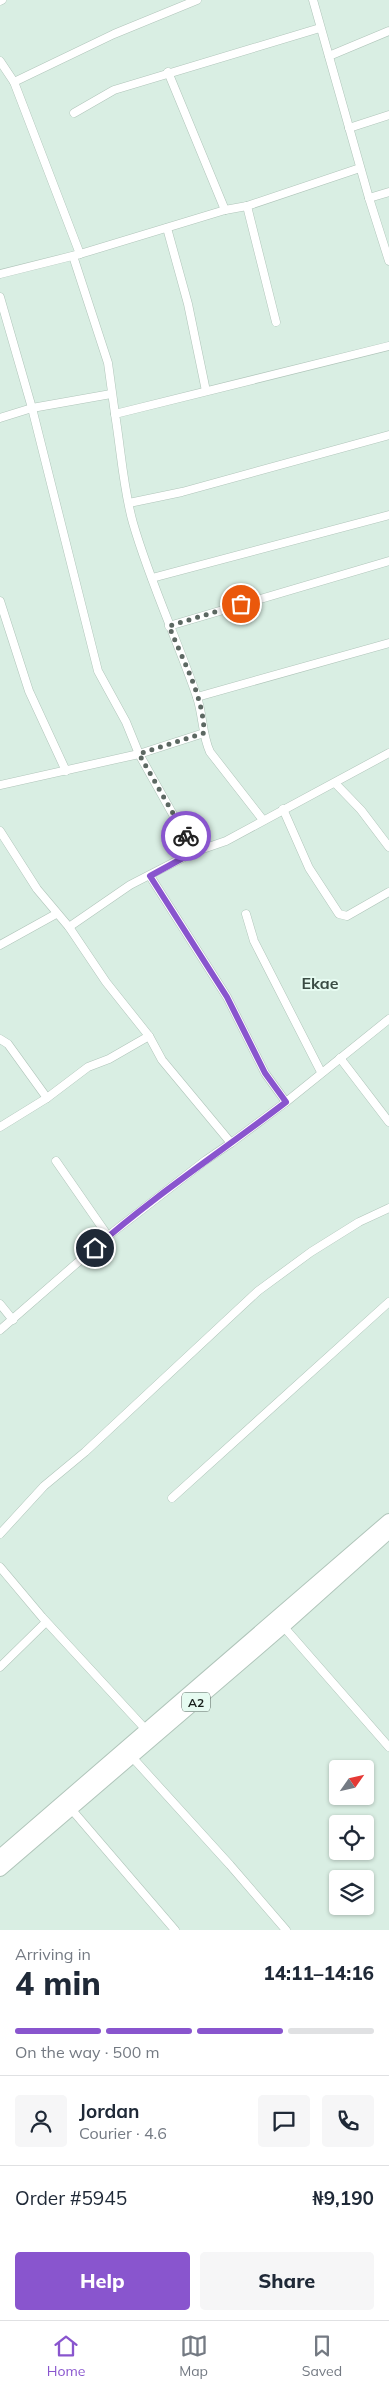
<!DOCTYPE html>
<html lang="en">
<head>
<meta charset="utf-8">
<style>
  body { margin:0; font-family:Mulish,sans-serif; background:#f6f6f7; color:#1f2937; height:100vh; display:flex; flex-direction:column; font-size:19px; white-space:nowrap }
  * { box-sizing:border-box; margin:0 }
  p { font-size:16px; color:#747a83 }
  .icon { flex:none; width:28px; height:28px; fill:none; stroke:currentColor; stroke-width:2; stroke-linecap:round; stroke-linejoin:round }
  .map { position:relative; height:1930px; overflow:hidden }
  .drawer { display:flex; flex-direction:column; background:#fff; flex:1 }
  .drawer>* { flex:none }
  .needle { width:32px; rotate:56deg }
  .buttons { position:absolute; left:329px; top:1760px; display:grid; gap:10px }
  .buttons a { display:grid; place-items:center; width:45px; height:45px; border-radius:5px; background:#fff; box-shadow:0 1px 4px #0004; font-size:25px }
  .pin { position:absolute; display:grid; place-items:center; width:42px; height:42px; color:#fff; margin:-21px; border:2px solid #fff; border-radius:50%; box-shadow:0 1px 5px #0007 }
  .courier { position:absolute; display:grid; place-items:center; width:50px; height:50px; margin:-25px; border:4px solid #8955ce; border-radius:50%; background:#fff; color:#222; box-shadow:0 1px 6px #0007 }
  .head em { font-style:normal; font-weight:800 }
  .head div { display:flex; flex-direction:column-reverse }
  .head { display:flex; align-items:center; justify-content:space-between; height:85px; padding:0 15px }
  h1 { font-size:32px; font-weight:800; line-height:38px }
  .bar { display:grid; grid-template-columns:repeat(4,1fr); gap:8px 5px; align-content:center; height:60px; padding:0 15px }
  .bar i { height:6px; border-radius:4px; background:#e0e1e3 }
  .bar .current { background:#8955ce }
  .bar p { grid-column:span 4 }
  .line { display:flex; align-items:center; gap:12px; padding:0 15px; border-top:1px solid #e0e1e3 }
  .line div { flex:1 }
  .round { display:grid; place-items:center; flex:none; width:52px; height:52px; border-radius:5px; background:#f6f6f7 }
  .primary-button { display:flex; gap:10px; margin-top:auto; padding:10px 15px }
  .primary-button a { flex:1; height:58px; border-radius:5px; background:#8955ce; color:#fff; font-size:20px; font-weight:800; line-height:58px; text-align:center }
  .primary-button a+a { background:#f6f6f7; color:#1f2937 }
  .dock { display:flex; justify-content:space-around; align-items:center; height:70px; border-top:1px solid #e0e1e3; background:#fff; font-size:14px; color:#747a83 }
  .dock a { display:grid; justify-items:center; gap:2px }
  .dock .current { color:#8955ce }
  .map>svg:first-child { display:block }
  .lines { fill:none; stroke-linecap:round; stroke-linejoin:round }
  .street-casing { stroke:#b0c5ba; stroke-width:9 }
  .highway-casing { stroke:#b0c5ba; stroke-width:16 }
  .street { stroke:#fff; stroke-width:8 }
  .highway { stroke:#fff; stroke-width:14 }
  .done { stroke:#5c6862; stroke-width:5; stroke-dasharray:0 9 }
  .route { stroke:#8955ce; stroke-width:6 }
  .labels { text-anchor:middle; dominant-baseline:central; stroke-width:4; stroke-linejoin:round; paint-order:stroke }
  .shield { fill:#e6fbf1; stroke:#56625c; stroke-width:1 }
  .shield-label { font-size:12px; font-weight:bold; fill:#18201c }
  .quarter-label { font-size:16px; font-weight:bold; fill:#3a4c44; stroke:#e6fbf1 }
</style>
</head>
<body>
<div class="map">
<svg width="389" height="1930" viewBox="0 0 389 1930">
  <rect width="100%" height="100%" fill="#d9eee3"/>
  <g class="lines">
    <defs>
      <g id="street">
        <path d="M313 0 369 198 389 261"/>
        <path d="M0 1 2 0"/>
        <path d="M329 56 389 31"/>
        <path d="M0 61 14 82 80 254"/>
        <path d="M168 72 225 210"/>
        <path d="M14 82 114 34 197 0"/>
        <path d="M74 113 114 90 320 28"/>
        <path d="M349 128 389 115"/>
        <path d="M369 198 389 192"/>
        <path d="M247 206 276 322"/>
        <path d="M167 228 188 304 206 391"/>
        <path d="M73 256 108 363 115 414"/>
        <path d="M0 274 80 254 225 210 247 206 360 168"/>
        <path d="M0 297 32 408 98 671 126 722 139 754 194 852"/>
        <path d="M0 418 32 408 111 394"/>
        <path d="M129 503 182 492 389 435"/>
        <path d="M152 578 389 515"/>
        <path d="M0 601 29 691 66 771"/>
        <path d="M169 626 389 561"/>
        <path d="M197 697 389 643"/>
        <path d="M335 783 361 810 389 847"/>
        <path d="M0 785 139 754 204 733"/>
        <path d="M283 809 309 868 339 914 347 916 389 892"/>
        <path d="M263 820 210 752C202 735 203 715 197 697 177 639 150 582 133 523 123 488 121 450 115 414L389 346"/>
        <path d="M0 831 37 889 69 927 106 982 149 1036 162 1060 231 1143"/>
        <path d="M150 876 227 997 265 1073 286 1102"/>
        <path d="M246 914 254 941 321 1072"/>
        <path d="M69 927 130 885 194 852 226 841 389 753"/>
        <path d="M0 945 56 914"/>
        <path d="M0 1039 8 1044 47 1098"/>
        <path d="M340 1058 389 1122"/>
        <path d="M0 1127 47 1098 88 1067 109 1059 149 1036"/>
        <path d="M56 1161 108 1236"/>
        <path d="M0 1304 13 1320"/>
        <path d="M0 1330 108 1236 206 1160 231 1143 286 1102 389 1019"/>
        <path d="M172 1498 389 1302"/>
        <path d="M0 1534 44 1486 85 1452 258 1291 311 1252 359 1222 389 1208"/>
        <path d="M0 1567 42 1617 149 1733"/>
        <path d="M283 1626 389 1747"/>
        <path d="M0 1667 46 1622"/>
        <path d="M132 1757 230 1865 286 1930"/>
        <path d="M72 1810 175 1930"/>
      </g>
      <g id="highway">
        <path d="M0 1857 389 1521"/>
        <path d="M0 1869 283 1626 389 1531"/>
      </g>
    </defs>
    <!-- street casing -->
    <use href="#street" class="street-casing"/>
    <!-- highway casing -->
    <use href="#highway" class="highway-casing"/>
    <!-- street -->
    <use href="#street" class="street"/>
    <!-- highway -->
    <use href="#highway" class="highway"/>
  </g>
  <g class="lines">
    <!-- done -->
    <path class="done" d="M186 836 139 754 204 733C204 697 182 659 169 626L241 604"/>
    <!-- route -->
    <path class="route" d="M95 1248C155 1195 222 1151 286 1102L265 1073 227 997 150 876 194 852 186 836"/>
  </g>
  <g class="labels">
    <!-- shield labels -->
    <rect class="shield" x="182" y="1692.5" width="28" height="19" rx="4"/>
    <g class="shield-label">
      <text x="196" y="1702">A2</text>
    </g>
    <!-- quarter labels -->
    <g class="quarter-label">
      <text x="320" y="983">Ekae</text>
    </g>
  </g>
</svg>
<div class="buttons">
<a><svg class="needle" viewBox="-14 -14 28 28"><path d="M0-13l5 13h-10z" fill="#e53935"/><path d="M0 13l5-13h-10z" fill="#747a83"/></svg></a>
<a><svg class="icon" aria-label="locate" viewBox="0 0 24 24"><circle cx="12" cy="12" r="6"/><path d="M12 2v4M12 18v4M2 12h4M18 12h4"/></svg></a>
<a><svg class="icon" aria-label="layers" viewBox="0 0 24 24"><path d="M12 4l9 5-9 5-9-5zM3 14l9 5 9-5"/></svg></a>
</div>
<div class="pin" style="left:241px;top:604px;background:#ea580c"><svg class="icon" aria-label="bag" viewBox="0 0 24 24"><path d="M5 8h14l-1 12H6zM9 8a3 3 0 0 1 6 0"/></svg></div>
<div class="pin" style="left:95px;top:1248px;background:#1f2937"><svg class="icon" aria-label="home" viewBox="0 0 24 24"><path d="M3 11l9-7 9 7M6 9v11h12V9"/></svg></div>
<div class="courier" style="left:186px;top:836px"><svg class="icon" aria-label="bike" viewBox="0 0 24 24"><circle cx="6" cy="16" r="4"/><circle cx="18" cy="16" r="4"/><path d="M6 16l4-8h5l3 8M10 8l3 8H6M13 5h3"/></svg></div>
</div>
<section class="drawer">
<div class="head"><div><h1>4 min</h1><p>Arriving in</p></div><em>14:11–14:16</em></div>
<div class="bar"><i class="current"></i><i class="current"></i><i class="current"></i><i></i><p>On the way · 500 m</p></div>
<div class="line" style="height:90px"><a class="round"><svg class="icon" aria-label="person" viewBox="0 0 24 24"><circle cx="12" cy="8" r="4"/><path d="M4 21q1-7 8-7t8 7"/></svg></a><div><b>Jordan</b><p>Courier · 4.6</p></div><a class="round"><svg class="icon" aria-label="chat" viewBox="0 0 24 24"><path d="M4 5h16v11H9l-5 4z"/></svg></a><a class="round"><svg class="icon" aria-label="phone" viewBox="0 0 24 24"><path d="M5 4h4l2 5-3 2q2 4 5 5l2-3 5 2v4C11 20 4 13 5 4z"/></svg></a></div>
<div class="line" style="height:65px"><div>Order #5945</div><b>₦9,190</b></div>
<div class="primary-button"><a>Help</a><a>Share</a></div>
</section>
<nav class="dock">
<a class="current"><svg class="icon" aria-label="home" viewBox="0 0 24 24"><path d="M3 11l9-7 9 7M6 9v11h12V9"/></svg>Home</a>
<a><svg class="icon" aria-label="map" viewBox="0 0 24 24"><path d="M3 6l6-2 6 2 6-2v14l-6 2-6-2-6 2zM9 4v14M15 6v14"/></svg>Map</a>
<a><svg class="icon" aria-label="saved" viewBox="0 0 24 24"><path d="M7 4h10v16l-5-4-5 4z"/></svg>Saved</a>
</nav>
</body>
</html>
